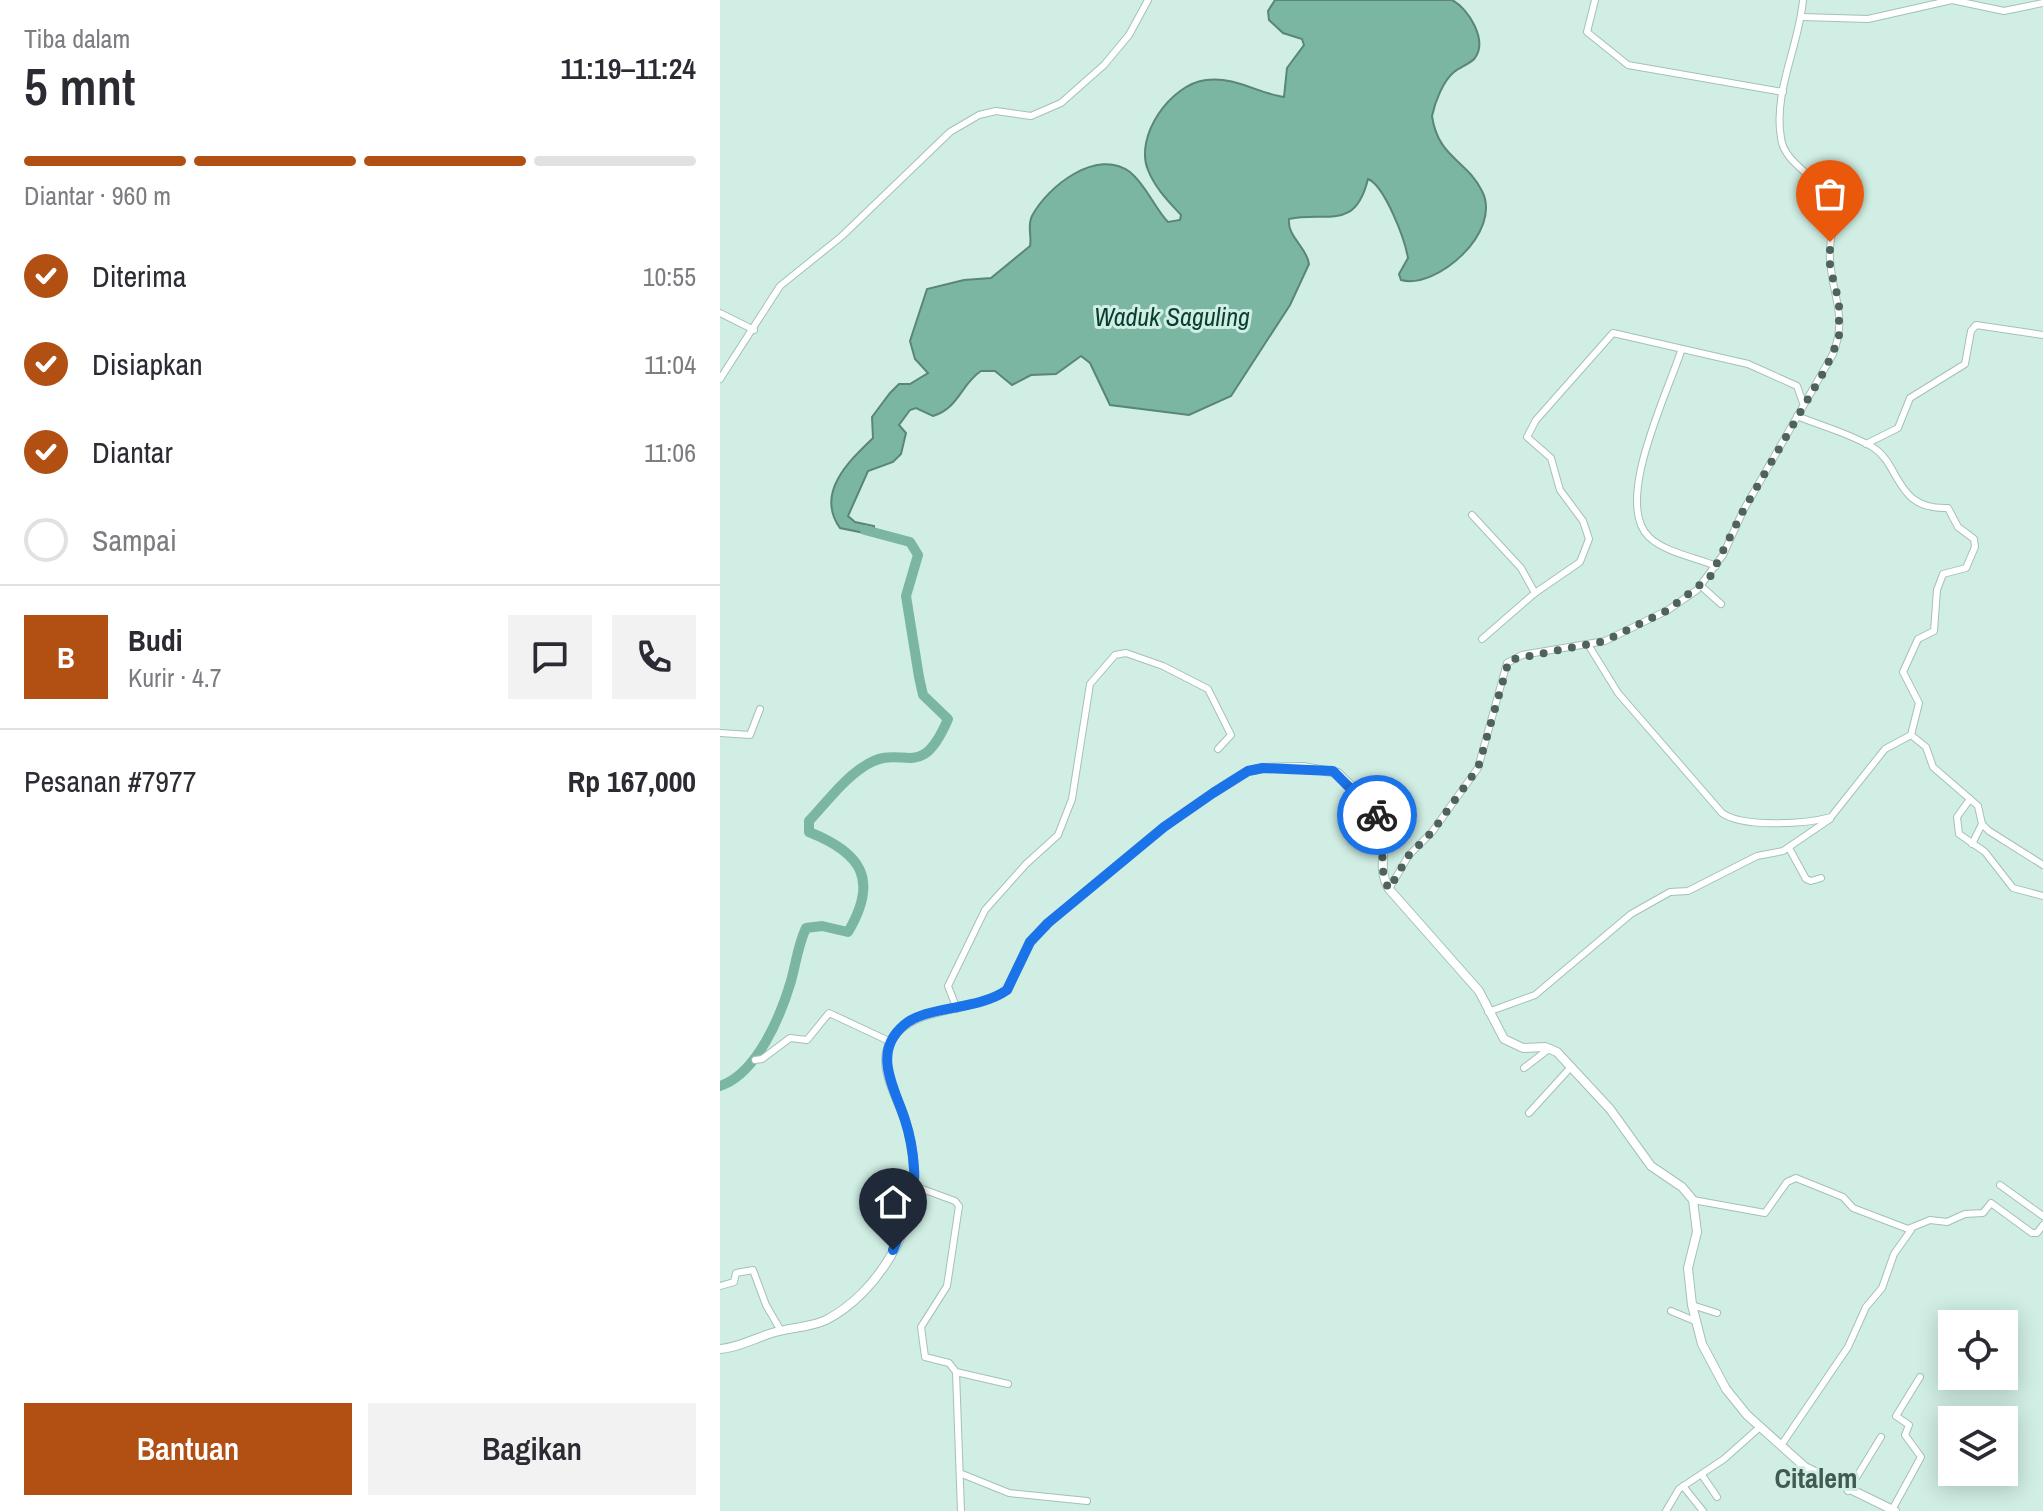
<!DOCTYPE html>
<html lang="id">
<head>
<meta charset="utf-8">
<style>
  body { margin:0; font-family:"Archivo Narrow",sans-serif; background:#f2f2f3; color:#2b2b33; height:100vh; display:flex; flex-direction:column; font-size:30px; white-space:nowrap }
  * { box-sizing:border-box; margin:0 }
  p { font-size:26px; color:#7c7c81 }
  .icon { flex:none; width:44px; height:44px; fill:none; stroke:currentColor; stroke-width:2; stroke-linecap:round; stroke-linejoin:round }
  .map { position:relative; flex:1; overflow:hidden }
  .sheet { display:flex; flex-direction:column; background:#fff; width:720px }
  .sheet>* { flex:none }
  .buttons { position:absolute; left:1218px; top:1310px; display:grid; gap:16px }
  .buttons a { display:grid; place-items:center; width:80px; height:80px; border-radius:0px; background:#fff; box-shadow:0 4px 20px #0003; font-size:40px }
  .pin { position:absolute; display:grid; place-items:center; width:68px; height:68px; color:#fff; margin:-82px -34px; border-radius:50% 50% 50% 0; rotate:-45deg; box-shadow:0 0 8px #0007 }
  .pin .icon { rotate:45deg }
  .courier { position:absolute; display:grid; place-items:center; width:80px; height:80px; margin:-40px; border:6px solid #1a73e8; border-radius:50%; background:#fff; color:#222; box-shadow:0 2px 10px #0007 }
  .headline em { font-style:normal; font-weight:600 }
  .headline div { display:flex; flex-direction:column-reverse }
  .headline { display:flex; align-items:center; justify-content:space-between; height:136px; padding:0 24px }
  h1 { font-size:52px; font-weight:600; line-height:60px }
  .bar { display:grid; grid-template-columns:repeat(4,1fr); gap:12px 8px; align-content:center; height:96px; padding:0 24px }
  .bar i { height:10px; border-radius:6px; background:#e1e1e2 }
  .bar .current { background:#b15012 }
  .bar p { grid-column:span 4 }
  .line { display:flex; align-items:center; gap:20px; padding:0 24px; border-top:2px solid #e1e1e2 }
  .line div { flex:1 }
  .round { display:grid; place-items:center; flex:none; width:84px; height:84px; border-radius:0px; background:#f2f2f3 }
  ol { padding:0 24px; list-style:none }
  li { display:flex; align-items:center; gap:24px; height:88px }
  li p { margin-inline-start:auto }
  li .icon { padding:8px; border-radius:50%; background:#b15012; color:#fff; stroke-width:4 }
  li:last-child { color:#7c7c81 }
  li i { width:44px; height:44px; border:4px solid #e1e1e2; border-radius:50% }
  .cta { display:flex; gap:16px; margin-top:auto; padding:16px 24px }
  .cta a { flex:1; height:92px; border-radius:0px; background:#b15012; color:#fff; font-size:32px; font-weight:600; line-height:92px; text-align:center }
  .cta a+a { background:#f2f2f3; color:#2b2b33 }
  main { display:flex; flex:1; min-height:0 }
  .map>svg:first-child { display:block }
  .water { fill:#7bb6a3; stroke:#598678; stroke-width:2 }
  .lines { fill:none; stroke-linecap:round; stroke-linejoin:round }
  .river { stroke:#7bb6a3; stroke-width:10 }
  .street-casing { stroke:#a4c1b7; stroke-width:8 }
  .secondary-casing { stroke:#a4c1b7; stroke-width:10 }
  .street { stroke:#fff; stroke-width:6 }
  .secondary { stroke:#fff; stroke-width:8 }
  .done { stroke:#50625c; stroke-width:8; stroke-dasharray:0 14.4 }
  .route { stroke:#1a73e8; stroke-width:10 }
  .labels { text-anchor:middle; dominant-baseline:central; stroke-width:6; stroke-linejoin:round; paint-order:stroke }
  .water-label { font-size:26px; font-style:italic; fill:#083e31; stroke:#d0eee4 }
  .quarter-label { font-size:28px; font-weight:bold; fill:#405b52; stroke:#d0eee4 }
</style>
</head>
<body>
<main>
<section class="sheet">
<div class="headline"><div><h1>5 mnt</h1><p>Tiba dalam</p></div><em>11:19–11:24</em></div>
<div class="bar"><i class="current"></i><i class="current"></i><i class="current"></i><i></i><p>Diantar · 960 m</p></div>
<ol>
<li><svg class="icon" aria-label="check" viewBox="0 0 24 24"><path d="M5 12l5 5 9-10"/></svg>Diterima<p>10:55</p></li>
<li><svg class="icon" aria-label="check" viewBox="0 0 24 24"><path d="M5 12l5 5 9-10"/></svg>Disiapkan<p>11:04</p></li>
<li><svg class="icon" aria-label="check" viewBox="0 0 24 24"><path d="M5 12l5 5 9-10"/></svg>Diantar<p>11:06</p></li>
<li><i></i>Sampai</li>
</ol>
<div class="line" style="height:144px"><b class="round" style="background:#b15012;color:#fff">B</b><div><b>Budi</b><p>Kurir · 4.7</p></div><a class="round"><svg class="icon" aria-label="chat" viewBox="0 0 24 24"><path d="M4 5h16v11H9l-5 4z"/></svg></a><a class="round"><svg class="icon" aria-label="phone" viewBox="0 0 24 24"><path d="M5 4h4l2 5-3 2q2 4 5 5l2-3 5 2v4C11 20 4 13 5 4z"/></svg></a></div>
<div class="line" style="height:104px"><div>Pesanan #7977</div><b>Rp 167,000</b></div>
<div class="cta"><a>Bantuan</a><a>Bagikan</a></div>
</section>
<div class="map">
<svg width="1323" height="1511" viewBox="0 0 1323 1511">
  <rect width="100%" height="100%" fill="#d0eee4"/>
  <!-- water -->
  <path class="water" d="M555 0H732C748 8 768 40 755 58 750 64 740 67 734 72 723 81 715 102 712 116 718 158 747 160 762 191 783 232 716 290 681 280L679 274 688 258C685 240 665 186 648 179 635 232 607 211 569 219 567 237 587 247 589 264L570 305 511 396 469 415 390 405 370 363 361 356 336 374 311 375 292 385 275 371H261C241 384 239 408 213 416L196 408 190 410 179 425 186 433 181 454 173 462 148 471 128 516 135 522 154 526V535L120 528C95 493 129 461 153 438L152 417 170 393 179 384H190L208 373 195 359 190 341 207 289 244 280 271 278 310 246C312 236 307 226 312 216 327 187 377 147 410 172 426 185 434 207 448 222L460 220 461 215C449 202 435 188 428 170 414 136 451 84 486 80 516 76 539 94 564 97L567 68 584 45 582 39 563 33 549 20 548 11Z"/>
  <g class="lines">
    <!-- river -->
    <path class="river" d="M0 1086C37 1074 61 1015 71 981 76 963 78 945 86 928L102 926 128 932C159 880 142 853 89 832V821C106 803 123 780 143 767 183 739 199 787 228 719L203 695 199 677 186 596 198 555 190 542 145 530"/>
    <defs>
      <g id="street">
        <path d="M875 0 867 32 908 65 1063 92"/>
        <path d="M1082 17 1148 19 1232 0 1284 11 1323 3"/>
        <path d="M0 313 34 330"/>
        <path d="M961 351C948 392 893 503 929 537 944 552 977 558 996 566"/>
        <path d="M0 379 60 286 122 236 230 132 259 115 276 111 311 116 341 103 384 65 409 35 428 0"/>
        <path d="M1146 444 1178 428 1190 398 1245 364 1251 331 1256 325 1323 335"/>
        <path d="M752 515 801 568 815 593 860 562 869 539 863 521 840 490 831 458 807 437 816 420 893 333 1028 364 1077 386 1083 403"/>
        <path d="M981 586 1001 604"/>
        <path d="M762 639 815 593"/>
        <path d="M869 646 898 693 1002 813C1023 828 1086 824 1111 817L1165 749 1191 735 1199 703 1183 672 1198 639 1214 631 1217 590 1223 574 1246 568 1255 547 1254 539 1238 527 1228 508C1175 510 1181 466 1154 448 1132 434 1101 426 1077 416"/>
        <path d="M0 733 30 735 40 709"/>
        <path d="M1191 735 1206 747 1213 767 1258 806 1262 824 1269 831 1323 865"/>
        <path d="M1250 799 1237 817 1239 834 1265 852 1293 888 1323 896"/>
        <path d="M1252 844 1262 824"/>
        <path d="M1069 848 1086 879 1091 881 1101 878"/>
        <path d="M669 889 689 855 712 832 758 768 787 663 802 655 885 641 948 610 977 590 1003 555 1023 511 1113 354C1128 315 1112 297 1110 259 1108 239 1119 218 1109 199 1098 176 1064 164 1061 138 1053 92 1079 46 1083 0"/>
        <path d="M237 1009 228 986 265 910 306 864 338 835 352 799 370 684 395 655 406 653 443 666 488 689 511 735 498 749"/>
        <path d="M768 1012 815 995 911 914 950 892 968 891 1037 856 1063 851 1110 819"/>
        <path d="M35 1060 42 1059 70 1038 87 1040 109 1013 171 1042"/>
        <path d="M804 1068 830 1048"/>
        <path d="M809 1113 851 1067"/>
        <path d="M1280 1185 1323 1216"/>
        <path d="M194 1186 235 1201 239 1206 227 1286 201 1327 205 1357 229 1363 236 1372 241 1511"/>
        <path d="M973 1200 1045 1213 1067 1182 1076 1178 1123 1197 1133 1208 1188 1229 1210 1220 1227 1222 1245 1214 1263 1213 1271 1203 1312 1233H1317L1323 1225"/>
        <path d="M0 1286 14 1282 16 1273 33 1270 46 1305 61 1331"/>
        <path d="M972 1305 997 1313"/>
        <path d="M951 1311 975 1321"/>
        <path d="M236 1372 288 1384"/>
        <path d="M1062 1444 1128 1347 1146 1307 1162 1288 1174 1254 1191 1230"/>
        <path d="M242 1474 289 1493 367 1501"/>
        <path d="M982 1475 997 1497"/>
        <path d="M963 1486 983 1511"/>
        <path d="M1128 1491 1161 1437"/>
        <path d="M1172 1510 1201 1457 1185 1435 1189 1425 1176 1416 1200 1377"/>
        <path d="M946 1511 959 1489 1004 1459 1040 1427"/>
      </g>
      <path id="secondary" d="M0 1349C18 1348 35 1338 52 1333 70 1327 89 1328 106 1320 157 1294 198 1226 194 1169 193 1153 190 1136 185 1120 177 1095 156 1066 172 1039 194 1003 253 1014 287 990L310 942 328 923 444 827 493 793 528 771 543 768 583 767 618 773C633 789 662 810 664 833 665 854 658 870 669 889L759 991 784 1039 803 1048 825 1047 837 1052 890 1109 931 1166 962 1187 973 1200 977 1232 968 1268 972 1305 982 1344 1006 1389 1027 1415 1085 1467 1175 1511"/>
    </defs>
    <!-- street casing -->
    <use href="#street" class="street-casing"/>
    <!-- secondary casing -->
    <use href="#secondary" class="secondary-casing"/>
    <!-- street -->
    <use href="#street" class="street"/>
    <!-- secondary -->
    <use href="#secondary" class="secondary"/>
  </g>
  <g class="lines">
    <!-- done -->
    <path class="done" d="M657 815C670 839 655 865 669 889L689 855 712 832 758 768 789 660 885 641 948 610 990 577 1023 511 1106 368 1119 338V302L1110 267V242"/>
    <!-- route -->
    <path class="route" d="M173 1250C184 1223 196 1198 194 1168 193 1152 190 1135 185 1120 175 1088 151 1053 184 1025 207 1005 257 1011 287 990L310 942 328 923 444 827 493 793 528 771 543 768 613 771 657 815"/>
  </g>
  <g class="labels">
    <!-- water labels -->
    <g class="water-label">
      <text x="452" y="316">Waduk Saguling</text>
    </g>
    <!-- quarter labels -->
    <g class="quarter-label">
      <text x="1096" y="1478">Citalem</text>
    </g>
  </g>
</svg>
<div class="buttons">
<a><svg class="icon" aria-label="locate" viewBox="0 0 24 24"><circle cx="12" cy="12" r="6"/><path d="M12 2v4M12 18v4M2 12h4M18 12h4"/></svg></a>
<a><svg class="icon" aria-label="layers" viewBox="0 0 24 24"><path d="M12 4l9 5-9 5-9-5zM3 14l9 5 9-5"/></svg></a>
</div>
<div class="pin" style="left:1110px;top:242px;background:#ea580c"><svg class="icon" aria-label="bag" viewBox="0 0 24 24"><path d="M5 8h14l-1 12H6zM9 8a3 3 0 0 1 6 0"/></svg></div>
<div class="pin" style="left:173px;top:1250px;background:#1f2937"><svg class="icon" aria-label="home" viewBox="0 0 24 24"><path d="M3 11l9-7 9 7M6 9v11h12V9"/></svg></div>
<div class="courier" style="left:657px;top:815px"><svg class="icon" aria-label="bike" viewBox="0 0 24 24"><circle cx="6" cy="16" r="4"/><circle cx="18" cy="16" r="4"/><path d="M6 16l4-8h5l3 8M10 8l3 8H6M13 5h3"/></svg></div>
</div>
</main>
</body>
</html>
